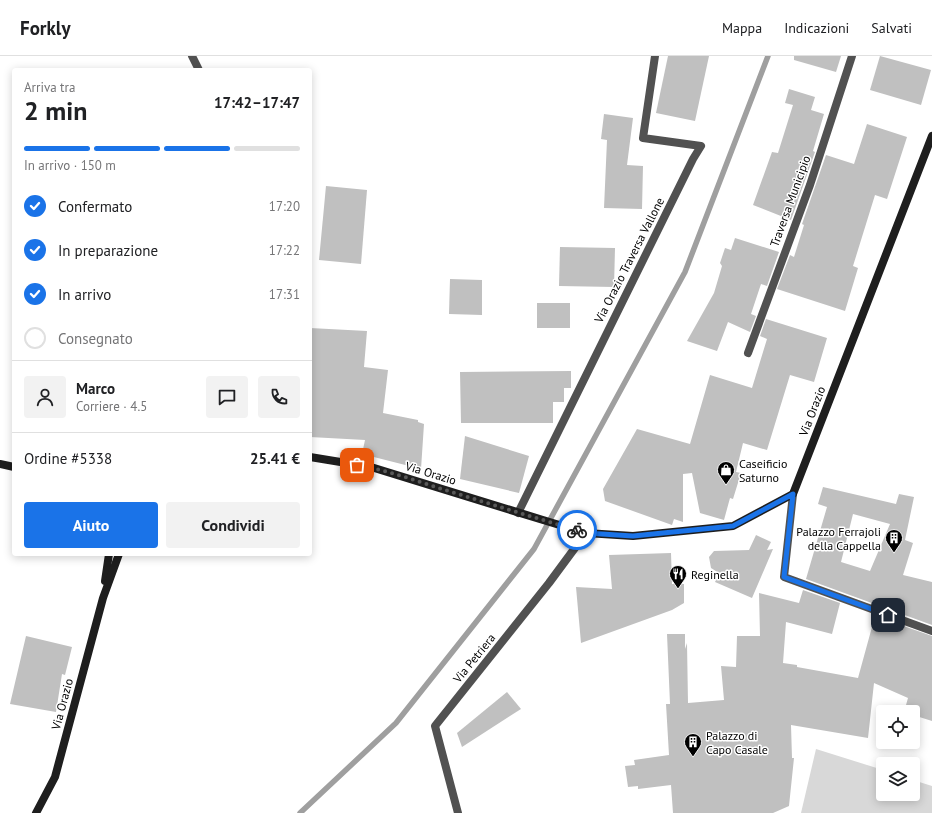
<!DOCTYPE html>
<html lang="it">
<head>
<meta charset="utf-8">
<style>
  body { margin:0; font-family:"PT Sans",sans-serif; background:#f2f2f2; color:#202124; height:100vh; display:flex; flex-direction:column; font-size:15px; white-space:nowrap }
  * { box-sizing:border-box; margin:0 }
  p { font-size:13px; color:#757577 }
  .icon { flex:none; width:22px; height:22px; fill:none; stroke:currentColor; stroke-width:2; stroke-linecap:round; stroke-linejoin:round }
  .map { position:relative; flex:1; overflow:hidden }
  .sheet { position:absolute; left:12px; top:12px; width:300px; height:488px; display:flex; flex-direction:column; background:#fff; border-radius:4px; box-shadow:0 2px 10px #0003 }
  .sheet>* { flex:none }
  .fabs { position:absolute; left:876px; top:649px; display:grid; gap:8px }
  .fabs a { display:grid; place-items:center; width:44px; height:44px; border-radius:4px; background:#fff; box-shadow:0 2px 10px #0003; font-size:20px }
  .pin { position:absolute; display:grid; place-items:center; width:34px; height:34px; color:#fff; margin:-17px; border-radius:8px; box-shadow:0 2px 6px #0006 }
  .courier { position:absolute; display:grid; place-items:center; width:40px; height:40px; margin:-20px; border:3px solid #1a73e8; border-radius:50%; background:#fff; color:#222; box-shadow:0 1px 5px #0007 }
  .summary em { font-style:normal; font-weight:600 }
  .summary div { display:flex; flex-direction:column-reverse }
  .summary { display:flex; align-items:center; justify-content:space-between; height:68px; padding:0 12px }
  h1 { font-size:26px; font-weight:600; line-height:30px }
  .bar { display:grid; grid-template-columns:repeat(4,1fr); gap:6px 4px; align-content:center; height:48px; padding:0 12px }
  .bar i { height:5px; border-radius:3px; background:#e0e0e0 }
  .bar .on { background:#1a73e8 }
  .bar p { grid-column:span 4 }
  .line { display:flex; align-items:center; gap:10px; padding:0 12px; border-top:1px solid #e0e0e0 }
  .line div { flex:1 }
  .round { display:grid; place-items:center; flex:none; width:42px; height:42px; border-radius:4px; background:#f2f2f2 }
  ol { padding:0 12px; list-style:none }
  li { display:flex; align-items:center; gap:12px; height:44px }
  li p { margin-inline-start:auto }
  li .icon { padding:4px; border-radius:50%; background:#1a73e8; color:#fff; stroke-width:4 }
  li:last-child { color:#757577 }
  li i { width:22px; height:22px; border:2px solid #e0e0e0; border-radius:50% }
  .primary-button { display:flex; gap:8px; margin-top:auto; padding:8px 12px }
  .primary-button a { flex:1; height:46px; border-radius:4px; background:#1a73e8; color:#fff; font-size:16px; font-weight:600; line-height:46px; text-align:center }
  .primary-button a+a { background:#f2f2f2; color:#202124 }
  header { display:flex; align-items:center; gap:24px; box-sizing:border-box; height:56px; padding:0 20px; background:#fff; border-bottom:1px solid #e0e0e0 }
  header strong { font-size:19px }
  nav { display:flex; gap:22px; margin-inline-start:auto; font-size:14px }
  .map>svg:first-child { display:block }
  .green { fill:#d8d8d8 }
  .lines { fill:none; stroke-linecap:round; stroke-linejoin:round }
  .stream { stroke:#9f9f9f; stroke-width:5.5 }
  .building { fill:#c0c0c0; fill-rule:evenodd }
  .street { stroke:#515151; stroke-width:8 }
  .secondary { stroke:#1e1e1e; stroke-width:8 }
  .done { stroke:#595959; stroke-width:4; stroke-dasharray:0 7.2 }
  .route { stroke:#1a73e8; stroke-width:5 }
  .labels { text-anchor:middle; dominant-baseline:central; stroke-width:3; stroke-linejoin:round; paint-order:stroke }
  .street-label { font-size:12px; fill:#000; stroke:#fff }
  .poi-label { font-size:12px; fill:#000; stroke:#fff; text-anchor:start }
</style>
</head>
<body>
<header>
<strong>Forkly</strong>
<nav><a>Mappa</a><a>Indicazioni</a><a>Salvati</a></nav>
</header>
<div class="map">
<svg width="932" height="757" viewBox="0 0 932 757">
  <rect width="100%" height="100%" fill="#fff"/>
  <!-- green -->
  <path class="green" d="M816 693 883 714V738H913V724L932 730V757H801Z"/>
  <g class="lines">
    <!-- stream -->
    <path class="stream" d="M300 757 396 667 534 493 685 216 768 0"/>
  </g>
  <!-- building -->
  <g class="building">
    <path d="M668 0H709L695 65 656 57Z"/>
    <path d="M794 0H841L836 16 794 4Z"/>
    <path d="M880 0 931 14 921 49 870 34Z"/>
    <path d="M789 33 815 41 811 54 824 58 813 95 815 96 791 164 753 149 772 96 778 97 793 49 785 47Z"/>
    <path d="M604 58 633 62 627 109 643 110 642 153 604 152 607 84 601 83Z"/>
    <path d="M867 68 907 81 887 143 875 139 853 210 858 212 845 255 777 233 790 199 794 201 804 169 802 168 826 99 854 108Z"/>
    <path d="M326 130 367 134 361 208 319 204Z"/>
    <path d="M735 182 779 196 767 230 761 228 751 258 756 260 750 276 728 266 717 295 687 285 714 237 722 210 720 207 725 192 731 194Z"/>
    <path d="M560 191 615 192 614 231 559 230Z"/>
    <path d="M450 223 482 224V259L449 258Z"/>
    <rect x="537" y="247" width="33" height="25"/>
    <path d="M766 263 827 282 814 326 790 319 767 394 743 387 736 416 741 417 733 443 730 442 724 464 700 457 692 417 683 418V466L674 463 672 469 605 445 603 433 637 373 690 388 710 319 752 332 767 283 760 280Z"/>
    <path d="M310 272 367 275 364 311 388 314 383 357 418 364V366L424 368 421 413 362 398 365 384 310 381Z"/>
    <path d="M571 315V332H564V346H553V367H461L460 316Z"/>
    <path d="M465 380 529 400 519 437 460 423Z"/>
    <path d="M823 431 896 448 899 438 914 441 905 484 913 487 903 519 932 526V569L806 523 827 451 818 448ZM853 458 890 468 870 515 841 506Z"/>
    <path d="M756 479 771 486 767 494 773 493 752 542 715 526 719 517 711 512 709 501 714 495 749 494Z"/>
    <path d="M671 497 672 528H684V547L672 554 581 587 576 531 612 533 609 499Z"/>
    <path d="M803 534 840 547 832 578 786 566 783 607 797 609V611L858 622 875 560 932 580V665L913 659V656H904L908 642 874 627 868 682 791 669 792 702H794L789 750 773 757H673L671 729 638 733V730L628 731 625 710 635 709 634 704 669 699 666 648H670L667 578H685V593L687 587 688 647 724 644 721 610 736 611 737 580H760L759 537 799 547Z"/>
    <path d="M26 580 72 591 65 619 62 618 56 656 10 648Z"/>
    <path d="M507 636 521 653 462 691 457 677Z"/>
  </g>
  <g class="lines">
    <!-- street -->
    <g class="street">
      <path d="M192 0 199 14"/>
      <path d="M748 297 810 129 852 0"/>
      <path d="M793 438 784 521 932 575"/>
      <path d="M518 457 693 103 701 90 643 82 655 0"/>
      <path d="M458 757 435 670 549 527 586 477"/>
    </g>
    <!-- secondary -->
    <g class="secondary">
      <path d="M310 401 371 411 543 464 586 477 633 480 733 470 793 438 932 80"/>
      <path d="M0 408 14 411"/>
      <path d="M105 525 109 498"/>
      <path d="M36 757 55 721 103 542 119 498"/>
    </g>
  </g>
  <g class="lines">
    <!-- done -->
    <path class="done" d="M357 409C386 414 414 424 442 433 487 447 532 461 577 474"/>
    <!-- route -->
    <path class="route" d="M577 474 586 477 633 480 733 470 793 438 784 521 888 559"/>
  </g>
  <!-- icons -->
  <defs>
    <symbol id="shop-pin" viewBox="-11 -11 22 30"><path d="M0 17L-7.5 6A9.5 9.5 0 1 1 7.5 6Z" fill="#000" stroke="#fff"/><path d="M-5-2.5h2.3a2.7 3.5 0 0 1 5.4 0H5L5.5 6h-11ZM-1.5-2.5h3a1.5 2.3 0 0 0-3 0Z" fill="#fff"/></symbol>
    <symbol id="building-pin" viewBox="-11 -11 22 30"><path d="M0 17L-7.5 6A9.5 9.5 0 1 1 7.5 6Z" fill="#000" stroke="#fff"/><path d="M-4-6H4V6H1V3H-1V6H-4ZM-2.5-4.3h1.7v1.8h-1.7ZM.8-4.3h1.7v1.8H.8ZM-2.5-1h1.7V.8h-1.7ZM.8-1h1.7V.8H.8Z" fill="#fff"/></symbol>
    <symbol id="restaurant-pin" viewBox="-11 -11 22 30"><path d="M0 17L-7.5 6A9.5 9.5 0 1 1 7.5 6Z" fill="#000" stroke="#fff"/><path d="M-5-6h1v4h1v-4h1v4h1v-4h1v5L-1.5 .5V6h-2V.5L-5-1ZM5-6V6H3V1.5H1.5Q1.5-4 5-6Z" fill="#fff"/></symbol>
  </defs>
  <g fill-rule="evenodd">
    <use href="#shop-pin" x="716" y="404" width="20" height="27"/>
    <use href="#building-pin" x="884" y="472" width="20" height="27"/>
    <use href="#restaurant-pin" x="668" y="508" width="20" height="27"/>
    <use href="#building-pin" x="683" y="676" width="20" height="27"/>
  </g>
  <g class="labels">
    <!-- street labels -->
    <g class="street-label">
      <text transform="translate(790 145) rotate(-70)">Traversa Municipio</text>
      <text transform="translate(629 204) rotate(-63)">Via Orazio Traversa Vallone</text>
      <text transform="translate(812 355) rotate(-69)">Via Orazio</text>
      <text transform="translate(431 417) rotate(17)">Via Orazio</text>
      <text transform="translate(474 602) rotate(-51)">Via Petriera</text>
      <text transform="translate(62 648) rotate(-75)">Via Orazio</text>
    </g>
    <!-- poi labels -->
    <g class="poi-label">
      <text x="739" y="407">Caseificio<tspan x="739" dy="14">Saturno</tspan></text>
      <text x="881" y="475" text-anchor="end">Palazzo Ferrajoli<tspan x="881" dy="14">della Cappella</tspan></text>
      <text x="691" y="518">Reginella</text>
      <text x="706" y="679">Palazzo di<tspan x="706" dy="14">Capo Casale</tspan></text>
    </g>
  </g>
</svg>
<div class="fabs">
<a><svg class="icon" aria-label="locate" viewBox="0 0 24 24"><circle cx="12" cy="12" r="6"/><path d="M12 2v4M12 18v4M2 12h4M18 12h4"/></svg></a>
<a><svg class="icon" aria-label="layers" viewBox="0 0 24 24"><path d="M12 4l9 5-9 5-9-5zM3 14l9 5 9-5"/></svg></a>
</div>
<div class="pin" style="left:357px;top:409px;background:#ea580c"><svg class="icon" aria-label="bag" viewBox="0 0 24 24"><path d="M5 8h14l-1 12H6zM9 8a3 3 0 0 1 6 0"/></svg></div>
<div class="pin" style="left:888px;top:559px;background:#1f2937"><svg class="icon" aria-label="home" viewBox="0 0 24 24"><path d="M3 11l9-7 9 7M6 9v11h12V9"/></svg></div>
<div class="courier" style="left:577px;top:474px"><svg class="icon" aria-label="bike" viewBox="0 0 24 24"><circle cx="6" cy="16" r="4"/><circle cx="18" cy="16" r="4"/><path d="M6 16l4-8h5l3 8M10 8l3 8H6M13 5h3"/></svg></div>
<section class="sheet">
<div class="summary"><div><h1>2 min</h1><p>Arriva tra</p></div><em>17:42–17:47</em></div>
<div class="bar"><i class="on"></i><i class="on"></i><i class="on"></i><i></i><p>In arrivo · 150 m</p></div>
<ol>
<li><svg class="icon" aria-label="check" viewBox="0 0 24 24"><path d="M5 12l5 5 9-10"/></svg>Confermato<p>17:20</p></li>
<li><svg class="icon" aria-label="check" viewBox="0 0 24 24"><path d="M5 12l5 5 9-10"/></svg>In preparazione<p>17:22</p></li>
<li><svg class="icon" aria-label="check" viewBox="0 0 24 24"><path d="M5 12l5 5 9-10"/></svg>In arrivo<p>17:31</p></li>
<li><i></i>Consegnato</li>
</ol>
<div class="line" style="height:72px"><a class="round"><svg class="icon" aria-label="person" viewBox="0 0 24 24"><circle cx="12" cy="8" r="4"/><path d="M4 21q1-7 8-7t8 7"/></svg></a><div><b>Marco</b><p>Corriere · 4.5</p></div><a class="round"><svg class="icon" aria-label="chat" viewBox="0 0 24 24"><path d="M4 5h16v11H9l-5 4z"/></svg></a><a class="round"><svg class="icon" aria-label="phone" viewBox="0 0 24 24"><path d="M5 4h4l2 5-3 2q2 4 5 5l2-3 5 2v4C11 20 4 13 5 4z"/></svg></a></div>
<div class="line" style="height:52px"><div>Ordine #5338</div><b>25.41 €</b></div>
<div class="primary-button"><a>Aiuto</a><a>Condividi</a></div>
</section>
</div>
</body>
</html>
